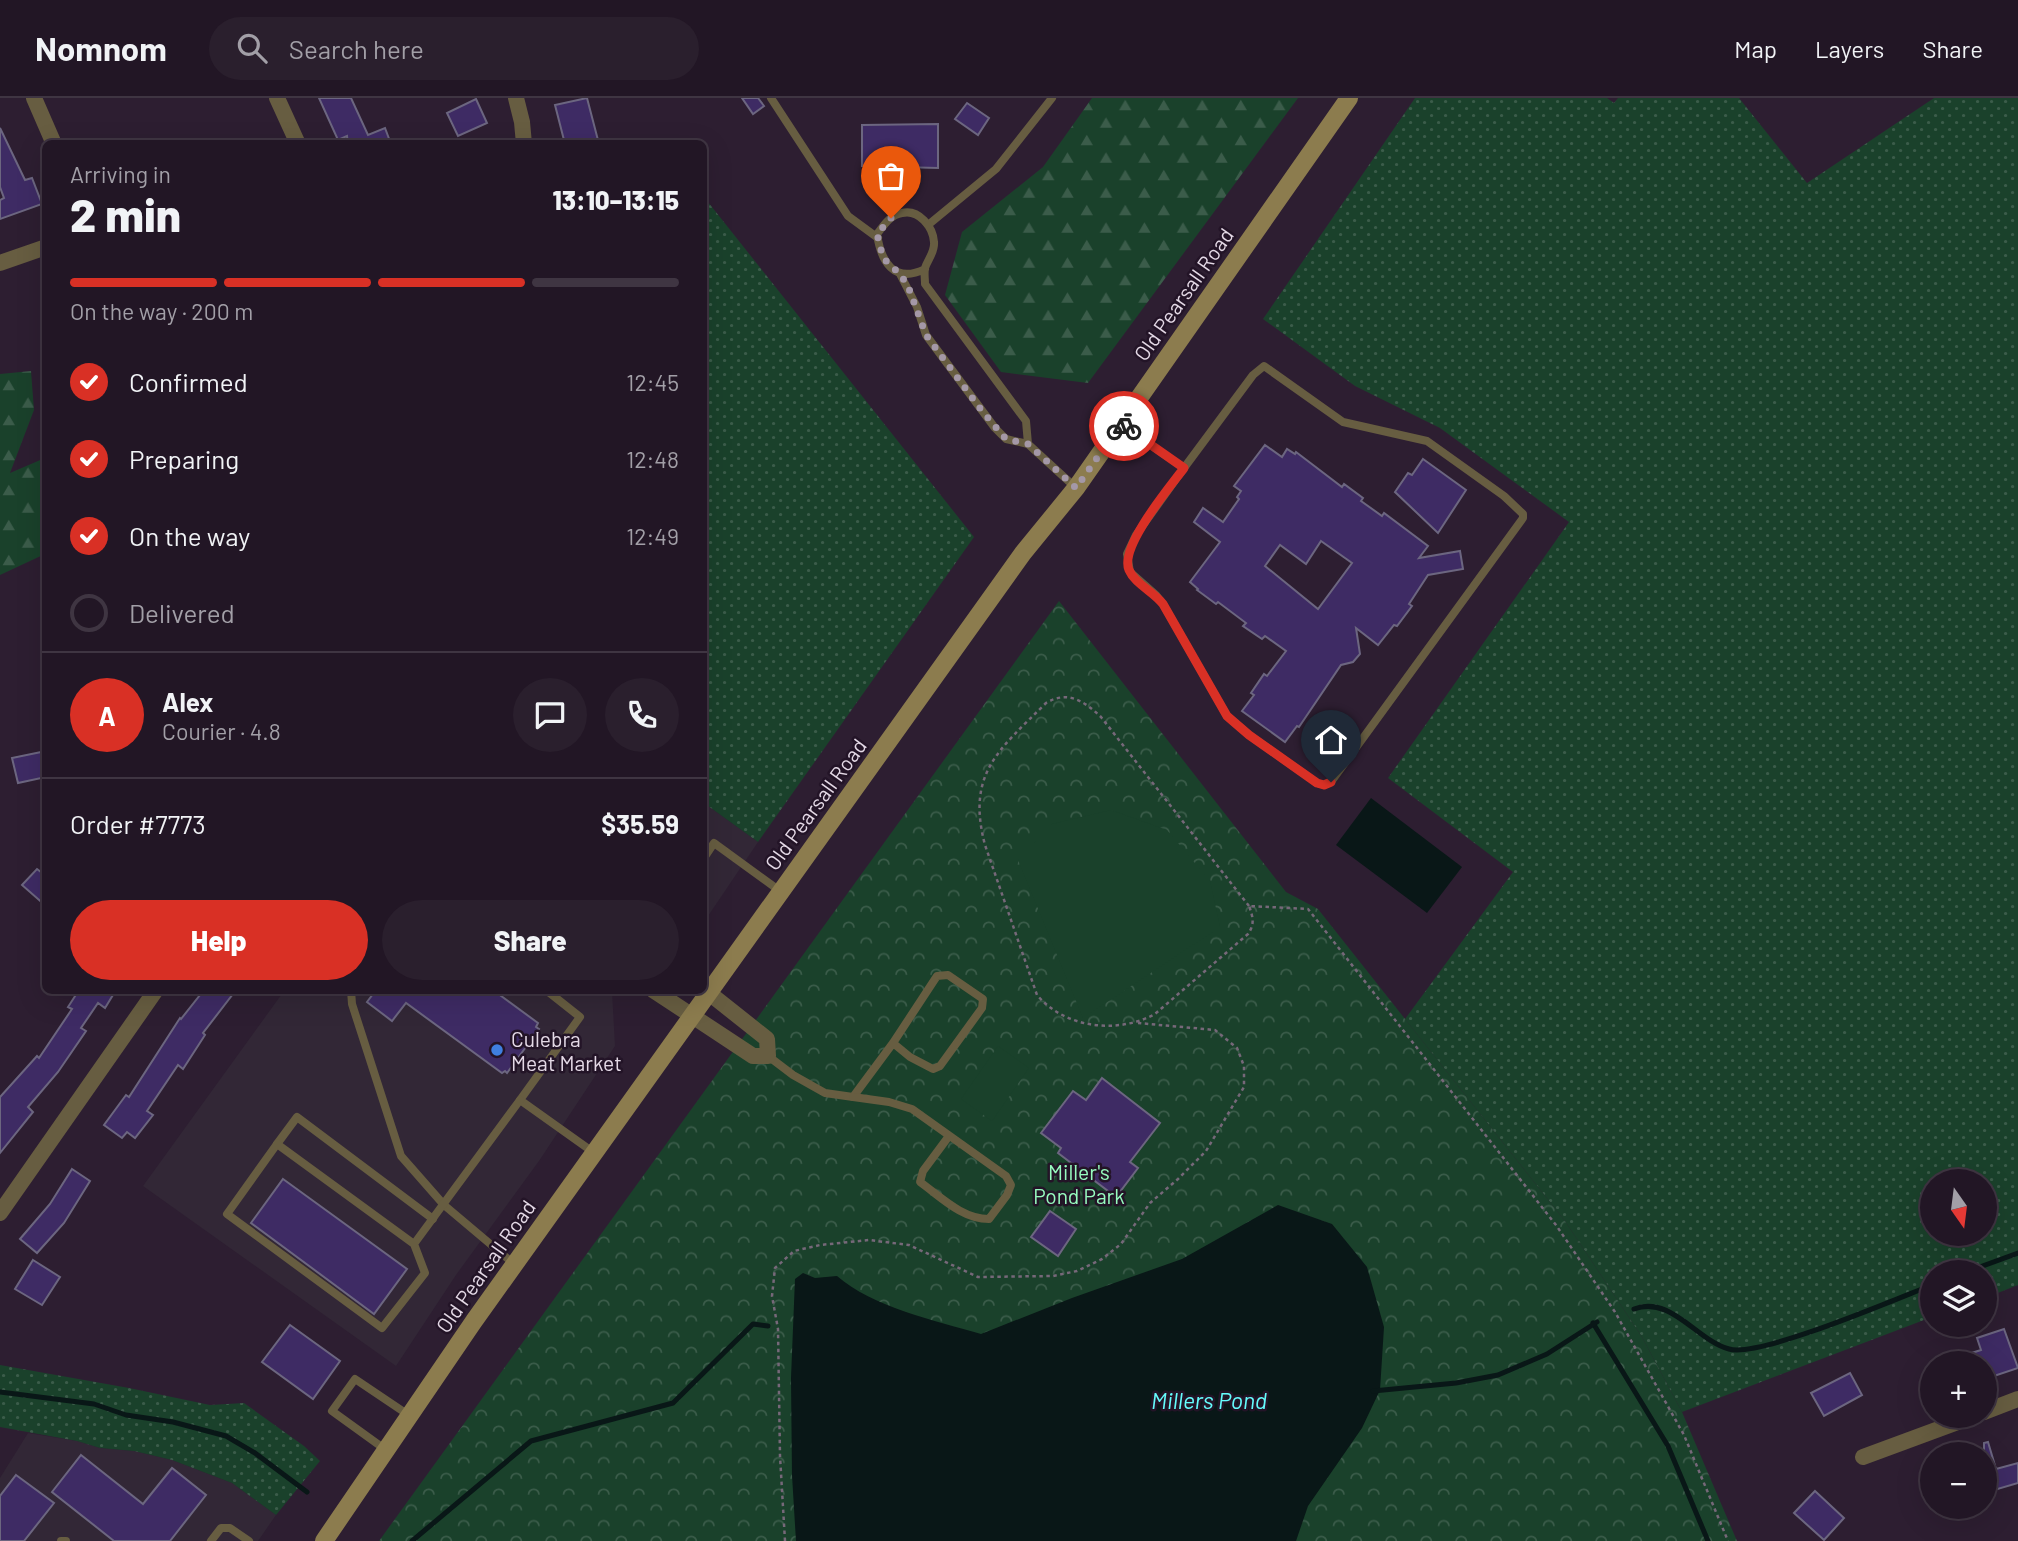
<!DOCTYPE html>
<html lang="en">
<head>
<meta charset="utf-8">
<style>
  body { margin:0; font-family:Barlow,sans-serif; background:#2a1f2d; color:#f1f3f6; height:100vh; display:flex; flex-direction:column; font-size:26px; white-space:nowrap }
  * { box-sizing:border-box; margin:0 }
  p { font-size:23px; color:#a29fa7 }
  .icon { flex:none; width:38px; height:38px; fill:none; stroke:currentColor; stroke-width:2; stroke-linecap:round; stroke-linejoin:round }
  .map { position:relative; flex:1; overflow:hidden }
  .panel { position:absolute; left:42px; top:42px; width:665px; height:854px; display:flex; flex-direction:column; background:#221625; border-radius:10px; box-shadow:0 7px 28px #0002,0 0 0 2px #3f3542 }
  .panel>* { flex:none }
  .needle { width:46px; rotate:166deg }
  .buttons { position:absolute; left:1920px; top:1071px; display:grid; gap:14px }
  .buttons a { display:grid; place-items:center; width:77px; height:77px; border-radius:50%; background:#221625; box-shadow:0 7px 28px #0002,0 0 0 2px #3f3542; font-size:35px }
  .pin { position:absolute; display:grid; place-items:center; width:60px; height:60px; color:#fff; margin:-72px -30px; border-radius:50% 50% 50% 0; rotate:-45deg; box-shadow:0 0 7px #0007 }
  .pin .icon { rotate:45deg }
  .courier { position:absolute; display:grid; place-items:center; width:70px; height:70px; margin:-35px; border:5px solid #d93025; border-radius:50%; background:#fff; color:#222; box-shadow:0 2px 9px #0007 }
  .summary em { font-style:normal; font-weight:800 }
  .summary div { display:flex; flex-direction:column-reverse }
  .summary { display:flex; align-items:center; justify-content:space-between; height:119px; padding:0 28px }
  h1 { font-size:46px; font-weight:800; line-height:52px }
  .bar { display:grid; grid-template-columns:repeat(4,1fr); gap:10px 7px; align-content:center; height:84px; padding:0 28px }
  .bar i { height:9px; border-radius:5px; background:#3f3542 }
  .bar .active { background:#d93025 }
  .bar p { grid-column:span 4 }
  .line { display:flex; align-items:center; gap:18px; padding:0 28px; border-top:2px solid #3f3542 }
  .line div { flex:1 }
  .round { display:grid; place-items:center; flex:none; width:74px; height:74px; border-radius:37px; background:#2a1f2d }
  ol { padding:0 28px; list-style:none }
  li { display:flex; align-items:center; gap:21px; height:77px }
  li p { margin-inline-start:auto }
  li .icon { padding:7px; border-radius:50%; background:#d93025; color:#fff; stroke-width:4 }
  li:last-child { color:#a29fa7 }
  li i { width:38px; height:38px; border:4px solid #3f3542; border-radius:50% }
  .cta { display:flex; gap:14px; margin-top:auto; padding:14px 28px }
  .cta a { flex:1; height:80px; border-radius:42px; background:#d93025; color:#fff; font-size:28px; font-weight:800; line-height:80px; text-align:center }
  .cta a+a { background:#2a1f2d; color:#f1f3f6 }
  header { display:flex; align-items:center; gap:42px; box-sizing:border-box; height:98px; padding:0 35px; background:#221625; border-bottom:2px solid #3f3542 }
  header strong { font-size:33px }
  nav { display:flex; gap:38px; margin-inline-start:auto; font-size:24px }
  .search { width:490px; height:63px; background:#2a1f2d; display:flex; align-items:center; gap:18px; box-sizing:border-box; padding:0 24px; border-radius:38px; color:#a29fa7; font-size:26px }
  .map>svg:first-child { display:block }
  .commercial { fill:#322736 }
  .grass { fill:url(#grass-dots); fill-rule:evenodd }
  .forest { fill:url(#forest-firs) }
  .park { fill:url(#park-crowns) }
  .pitch { fill:#1a412b }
  .water { fill:#091717 }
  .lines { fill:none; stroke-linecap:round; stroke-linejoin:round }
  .stream { stroke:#091717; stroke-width:5 }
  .building { fill:#3e2b64; stroke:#6c6680; stroke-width:2; fill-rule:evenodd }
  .path { stroke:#766879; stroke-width:2.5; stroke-dasharray:3.5 3.5; stroke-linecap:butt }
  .lane { stroke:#675d41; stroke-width:8 }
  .street { stroke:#675d41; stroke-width:16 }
  .secondary { stroke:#8c7c4e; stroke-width:18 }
  .done { stroke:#a498a7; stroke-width:7; stroke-dasharray:0 12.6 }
  .route { stroke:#d93025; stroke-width:9 }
  .shop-dot { fill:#3f7fe0; stroke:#231427; stroke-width:2.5 }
  .labels { text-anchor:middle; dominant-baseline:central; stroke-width:5; stroke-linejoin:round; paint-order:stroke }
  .street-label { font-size:21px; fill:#e4d9e6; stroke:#231427 }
  .poi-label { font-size:21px; fill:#e4d9e6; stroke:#231427; text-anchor:start }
  .park-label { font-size:21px; fill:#97fbbf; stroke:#231427 }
  .water-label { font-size:23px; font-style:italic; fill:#65fcfd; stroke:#231427 }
</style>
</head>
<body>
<header>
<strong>Nomnom</strong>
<div class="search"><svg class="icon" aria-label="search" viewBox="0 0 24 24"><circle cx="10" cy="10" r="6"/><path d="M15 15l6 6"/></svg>Search here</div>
<nav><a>Map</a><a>Layers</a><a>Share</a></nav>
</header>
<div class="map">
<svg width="2018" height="1443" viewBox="0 0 2018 1443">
  <defs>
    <pattern id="grass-dots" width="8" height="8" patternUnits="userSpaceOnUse" patternTransform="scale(1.75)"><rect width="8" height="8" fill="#1a412b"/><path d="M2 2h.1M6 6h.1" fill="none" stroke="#3b5c4a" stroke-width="1.8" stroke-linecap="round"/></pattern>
    <pattern id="forest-firs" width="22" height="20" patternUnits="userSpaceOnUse" patternTransform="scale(1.75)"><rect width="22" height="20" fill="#1a412b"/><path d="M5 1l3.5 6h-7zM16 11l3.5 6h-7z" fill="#3b5c4a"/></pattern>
    <pattern id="park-crowns" width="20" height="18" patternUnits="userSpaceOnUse" patternTransform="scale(1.75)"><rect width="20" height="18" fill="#1a412b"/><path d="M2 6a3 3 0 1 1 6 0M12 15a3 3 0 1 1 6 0" fill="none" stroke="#3b5c4a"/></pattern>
  </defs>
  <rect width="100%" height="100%" fill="#2d1e31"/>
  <!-- commercial -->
  <g class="commercial">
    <path d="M704 705 758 744 704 824Z"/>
    <path d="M284 893H612L615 948 539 1063 456 1177 396 1268 143 1088Z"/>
    <path d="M28 1335 77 1343 100 1350 134 1353 172 1362 232 1385 276 1417 258 1443H0V1380Z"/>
  </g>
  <!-- grass -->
  <g class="grass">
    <path d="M1415 0H1607L1614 5 1618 0H1739L1807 85 1934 0H2018V1187L1985 1200 1984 1174H1932V1219L1682 1314 1642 1239 1565 1123 1405 921 1513 774 1388 680 1569 424 1440 330 1355 288 1263 221ZM1932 1083H1984V1136H1932Z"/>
    <path d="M704 99 974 439 758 744 704 705Z"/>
    <path d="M0 1267 129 1290 210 1307 244 1305 304 1348 320 1363 276 1417 232 1385 172 1362 134 1353 100 1350 77 1343 0 1329Z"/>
  </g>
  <!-- forest -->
  <g class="forest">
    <path d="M1092 0H1298L1088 285 1001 274 945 197 962 134 1043 69Z"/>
    <path d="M31 273 34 312 10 375 45 360V456L0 477V276Z"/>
  </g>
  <!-- park -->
  <path class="park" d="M1059 503 1286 794 1318 811 1565 1123 1642 1239 1682 1314 1737 1443H379Z"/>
  <!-- pitch -->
  <g class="pitch">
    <path d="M1111 712 1167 732 1210 783 1220 829 1083 920 1018 762 1052 726Z"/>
    <path d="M998 948 1029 970 992 1023 961 1001Z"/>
  </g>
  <!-- water -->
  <g class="water">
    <path d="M1371 700 1462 769 1427 815 1336 747Z"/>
    <path d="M1278 1107 1332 1126 1367 1169 1384 1229 1380 1292 1362 1330 1308 1408 1296 1443H796L792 1377 791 1280 795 1181 803 1175 815 1180 837 1178C872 1209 936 1223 981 1236L1072 1200 1182 1161Z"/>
  </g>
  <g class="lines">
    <!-- stream -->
    <g class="stream">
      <path d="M1966 1174 2018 1155"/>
      <path d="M1634 1211C1671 1197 1696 1242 1729 1251 1759 1260 1896 1201 1932 1187"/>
      <path d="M1593 1225 1668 1348 1708 1443"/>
      <path d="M1373 1293 1456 1285 1498 1277 1547 1256 1597 1224"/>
      <path d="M0 1294 94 1306 126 1317 173 1324 226 1338 255 1355 307 1394"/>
      <path d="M412 1443 531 1343 673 1305 753 1226 768 1228"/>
    </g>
  </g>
  <!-- building -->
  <g class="building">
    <path d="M319 0H351L368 37 385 30 391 46H348L347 38 338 42Z"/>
    <path d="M587 0 599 46H565L555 7Z"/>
    <path d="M742 0H758L764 8 753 16Z"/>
    <path d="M476 1 487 25 458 38 447 15Z"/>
    <path d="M967 5 989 20 978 37 955 21Z"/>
    <path d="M938 26V70L862 68V27Z"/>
    <path d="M0 30 25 82 32 80 42 106 0 121V102L4 100 0 89Z"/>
    <path d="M1265 347 1282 359 1287 351 1295 356 1296 354 1342 389 1344 386 1363 400 1361 403 1382 418 1384 415 1428 448 1419 460 1460 453 1463 471 1428 477 1409 506 1412 508 1397 528 1394 527 1378 547 1356 530 1360 556 1353 564 1341 567 1299 629 1297 628 1285 644 1242 613 1254 597 1251 595 1264 576 1267 578 1286 553 1265 538 1262 541 1243 528 1246 525 1218 504 1216 506 1197 492 1198 491 1190 484 1220 444 1194 424 1203 410 1223 424 1239 401 1237 399 1241 393 1234 388ZM1321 443 1352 465 1318 511 1265 468 1280 447 1306 466Z"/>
    <path d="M1423 361 1466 392 1438 435 1395 394 1408 375 1412 377Z"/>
    <path d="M46 653V679L18 685 12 660Z"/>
    <path d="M37 771 46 778V808L22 787Z"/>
    <path d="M79 892H116L105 910 98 905 81 930 86 933 58 974 28 1009 33 1014 0 1055V999L37 958 39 960 72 911 68 909Z"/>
    <path d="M204 892H236L203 935 205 937 183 971 178 967 147 1013 153 1017 135 1040 127 1034 122 1040 104 1027 126 997 129 999 180 920 181 921Z"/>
    <path d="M376 892H493L538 925 536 929 539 931 507 975 505 973 502 975 406 905 392 923 367 904Z"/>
    <path d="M1102 980 1160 1025 1130 1064 1138 1070 1116 1099 1058 1055 1061 1050 1041 1035 1073 993 1086 1002Z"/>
    <path d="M72 1071 90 1083 64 1125 37 1155 20 1141 50 1106Z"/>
    <path d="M283 1081 407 1171 374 1216 251 1125Z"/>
    <path d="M1050 1113 1076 1131 1058 1158 1031 1139Z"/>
    <path d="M33 1162 60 1179 42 1207 15 1191Z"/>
    <path d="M290 1227 340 1263 313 1301 262 1264Z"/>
    <path d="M2004 1231 2018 1270 1991 1279 1986 1265H1950L1949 1262 1981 1252 1977 1240Z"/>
    <path d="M1850 1275 1862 1297 1824 1318 1811 1295Z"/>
    <path d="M1988 1344 1996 1371 2018 1365V1385L1984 1395V1345Z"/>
    <path d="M81 1357 143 1406 172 1370 206 1397 170 1443H114L52 1394Z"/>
    <path d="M16 1377 54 1405 24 1443H0V1398Z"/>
    <path d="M1815 1393 1844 1420 1824 1442 1794 1415Z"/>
  </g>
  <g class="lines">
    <!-- path -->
    <g class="path">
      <path d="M1249 808 1101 619C1084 603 1068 592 1046 605 999 652 966 675 985 747L1037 897C1066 931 1118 936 1155 916L1248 836C1255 826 1253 819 1249 808L1308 811 1556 1127 1615 1214 1684 1337 1728 1443"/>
      <path d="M785 1443 780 1358 778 1231 772 1198 775 1170 794 1153 820 1147 869 1142 909 1147 978 1179 1053 1178 1077 1173 1102 1161 1121 1146 1150 1105 1178 1081 1206 1053 1244 989V968L1237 950 1215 932 1138 925"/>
    </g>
    <!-- lane -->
    <g class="lane">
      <path d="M771 0 848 118 878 140"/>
      <path d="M928 127 996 71 1052 0"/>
      <path d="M925 171C894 186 881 164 877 136 884 127 890 117 902 115 919 111 933 129 934 144 935 154 928 161 925 170 924 175 925 181 925 186L1026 323 1028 346"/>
      <path d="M900 176 917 209 926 237 995 330 1006 341 1028 346 1076 390"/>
      <path d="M1120 326 1184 370 1136 437 1127 456 1130 474 1156 497 1163 506 1227 618 1249 637 1317 685 1324 687 1331 684 1523 420V416L1504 398 1427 343 1343 324 1264 268 1253 277 1184 370"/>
      <path d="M704 760 714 745 780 793"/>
      <path d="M351 892 352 906 401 1058 444 1107 514 1166"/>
      <path d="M546 892 580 919 520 1002 593 1054"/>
      <path d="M768 958 793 977 825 995 853 999 893 945 937 878 948 877 983 901 982 910 940 968 933 971 910 959 893 945"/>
      <path d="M853 999 889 1004 912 1011 1006 1078 1011 1087 1007 1097 989 1121C962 1121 941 1099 920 1084L923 1073 949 1038"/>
      <path d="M277 1046 297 1019 433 1121"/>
      <path d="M414 1146 425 1175 382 1230 227 1116 277 1046 414 1146 520 1002"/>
      <path d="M386 1352 332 1313 355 1281 410 1318"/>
      <path d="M61 1443H66"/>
      <path d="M211 1443 221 1430H230L249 1443"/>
    </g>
    <!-- street -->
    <g class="street">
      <path d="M34 0 54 46"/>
      <path d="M277 0 298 46"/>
      <path d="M516 0 522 24 524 46"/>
      <path d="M0 165 46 149"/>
      <path d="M653 892 753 958H768L767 941 704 891"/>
      <path d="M0 1115 156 892"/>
      <path d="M1984 1314 2018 1301"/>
      <path d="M1863 1359 1974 1318"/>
    </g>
    <!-- secondary -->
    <path class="secondary" d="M324 1443 474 1223 1023 455 1076 390 1349 0"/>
  </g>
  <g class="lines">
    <!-- done -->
    <path class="done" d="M891 120 877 136 883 160 900 176 908 188 926 237 982 313 1006 341 1028 346 1076 390 1121 326 1124 328"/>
    <!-- route -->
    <path class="route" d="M1124 328 1184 370C1170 389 1119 449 1129 472 1135 486 1153 493 1163 506L1227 618 1249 637 1317 685 1324 687 1331 684"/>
  </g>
  <!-- markers -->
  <circle class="shop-dot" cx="497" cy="952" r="7"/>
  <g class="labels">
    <!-- street labels -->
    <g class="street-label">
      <text transform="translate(1183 196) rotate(-55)">Old Pearsall Road</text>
      <text transform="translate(815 706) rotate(-54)">Old Pearsall Road</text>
      <text transform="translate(485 1168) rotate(-55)">Old Pearsall Road</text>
    </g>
    <!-- poi labels -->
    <g class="poi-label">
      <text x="511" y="940">Culebra<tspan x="511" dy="24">Meat Market</tspan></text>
    </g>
    <!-- park labels -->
    <g class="park-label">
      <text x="1079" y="1073">Miller's<tspan x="1079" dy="24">Pond Park</tspan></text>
    </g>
    <!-- water labels -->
    <g class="water-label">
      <text x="1209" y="1302">Millers Pond</text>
    </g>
  </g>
</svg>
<div class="buttons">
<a><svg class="needle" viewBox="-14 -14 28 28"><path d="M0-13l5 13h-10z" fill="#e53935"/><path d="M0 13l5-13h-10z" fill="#a29fa7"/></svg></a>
<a><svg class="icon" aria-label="layers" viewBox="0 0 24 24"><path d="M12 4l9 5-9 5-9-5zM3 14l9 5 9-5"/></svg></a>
<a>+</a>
<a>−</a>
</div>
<div class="pin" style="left:891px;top:120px;background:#ea580c"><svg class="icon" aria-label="bag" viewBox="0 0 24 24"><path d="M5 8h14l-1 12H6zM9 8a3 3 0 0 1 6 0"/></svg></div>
<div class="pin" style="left:1331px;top:684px;background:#1f2937"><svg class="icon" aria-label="home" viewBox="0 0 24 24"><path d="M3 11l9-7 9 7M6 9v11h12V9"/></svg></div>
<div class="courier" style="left:1124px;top:328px"><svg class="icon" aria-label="bike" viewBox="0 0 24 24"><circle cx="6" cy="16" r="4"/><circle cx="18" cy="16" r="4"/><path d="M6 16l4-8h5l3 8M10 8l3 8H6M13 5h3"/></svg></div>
<section class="panel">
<div class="summary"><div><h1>2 min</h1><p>Arriving in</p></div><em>13:10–13:15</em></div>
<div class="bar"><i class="active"></i><i class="active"></i><i class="active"></i><i></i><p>On the way · 200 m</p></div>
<ol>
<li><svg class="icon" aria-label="check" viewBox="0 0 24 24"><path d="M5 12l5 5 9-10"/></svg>Confirmed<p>12:45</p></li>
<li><svg class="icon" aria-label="check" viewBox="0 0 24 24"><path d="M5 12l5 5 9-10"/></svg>Preparing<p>12:48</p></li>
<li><svg class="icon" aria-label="check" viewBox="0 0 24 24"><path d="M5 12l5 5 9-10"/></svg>On the way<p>12:49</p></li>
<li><i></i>Delivered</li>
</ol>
<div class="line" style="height:126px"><b class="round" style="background:#d93025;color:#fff">A</b><div><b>Alex</b><p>Courier · 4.8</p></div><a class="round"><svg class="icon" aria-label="chat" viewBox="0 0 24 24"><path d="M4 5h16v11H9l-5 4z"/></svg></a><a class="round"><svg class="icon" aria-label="phone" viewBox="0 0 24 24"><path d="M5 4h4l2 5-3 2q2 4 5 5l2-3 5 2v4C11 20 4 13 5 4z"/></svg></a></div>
<div class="line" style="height:91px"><div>Order #7773</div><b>$35.59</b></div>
<div class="cta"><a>Help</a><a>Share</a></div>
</section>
</div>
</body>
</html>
